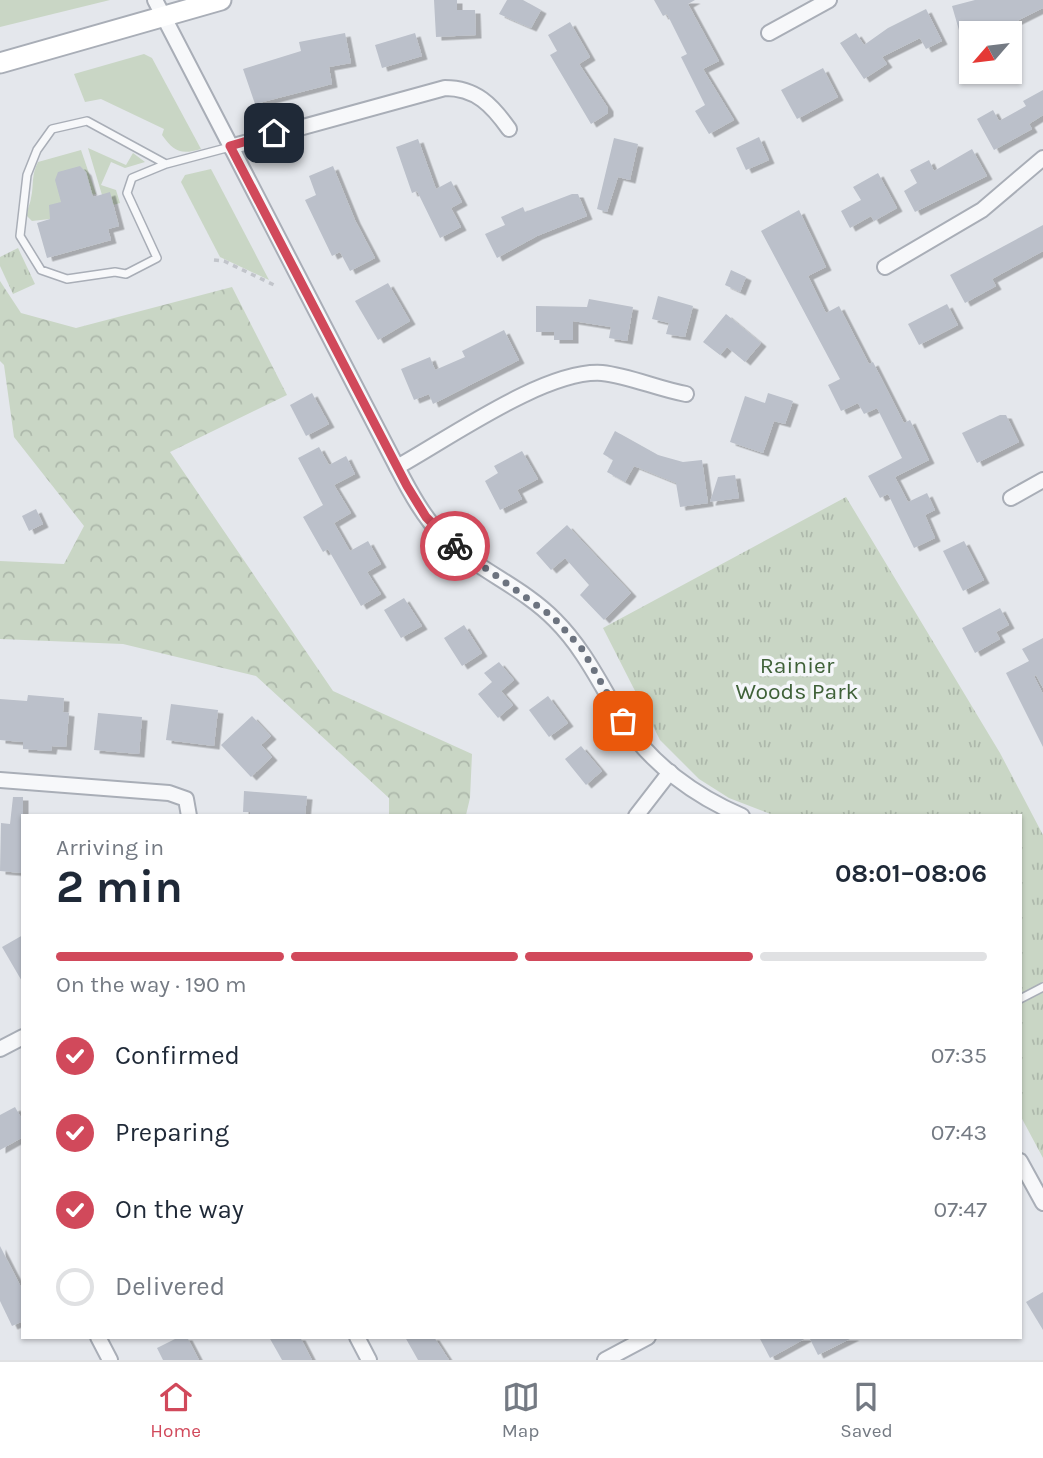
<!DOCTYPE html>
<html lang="en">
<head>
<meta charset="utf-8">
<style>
  body { margin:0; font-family:Karla,sans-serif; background:#f6f6f7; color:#1f2937; height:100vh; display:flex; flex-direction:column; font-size:26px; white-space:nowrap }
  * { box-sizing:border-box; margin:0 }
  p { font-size:23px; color:#747a83 }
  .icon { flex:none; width:38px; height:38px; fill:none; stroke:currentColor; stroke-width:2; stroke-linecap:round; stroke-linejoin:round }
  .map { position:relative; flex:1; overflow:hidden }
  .panel { position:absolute; left:21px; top:814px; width:1001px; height:525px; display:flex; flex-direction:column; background:#fff; border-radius:0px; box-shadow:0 2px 5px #0004 }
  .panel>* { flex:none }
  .needle { width:46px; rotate:242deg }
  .buttons { position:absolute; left:959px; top:21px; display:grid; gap:14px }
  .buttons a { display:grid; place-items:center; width:63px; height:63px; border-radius:0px; background:#fff; box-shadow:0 2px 5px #0004; font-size:35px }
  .pin { position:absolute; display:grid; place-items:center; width:60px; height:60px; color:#fff; margin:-30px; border-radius:14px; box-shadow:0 4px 10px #0006 }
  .courier { position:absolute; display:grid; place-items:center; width:70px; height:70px; margin:-35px; border:5px solid #d1495b; border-radius:50%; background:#fff; color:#222; box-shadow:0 2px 9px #0007 }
  .overview em { font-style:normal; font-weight:700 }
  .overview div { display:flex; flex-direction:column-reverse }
  .overview { display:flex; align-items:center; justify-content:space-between; height:119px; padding:0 35px }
  h1 { font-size:46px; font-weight:700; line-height:52px }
  .bar { display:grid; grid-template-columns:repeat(4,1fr); gap:10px 7px; align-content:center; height:84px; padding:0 35px }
  .bar i { height:9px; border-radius:5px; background:#e0e1e3 }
  .bar .selected { background:#d1495b }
  .bar p { grid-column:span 4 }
  ol { padding:0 35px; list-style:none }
  li { display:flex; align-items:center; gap:21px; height:77px }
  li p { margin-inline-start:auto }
  li .icon { padding:7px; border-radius:50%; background:#d1495b; color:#fff; stroke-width:4 }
  li:last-child { color:#747a83 }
  li i { width:38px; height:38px; border:4px solid #e0e1e3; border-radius:50% }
  .tabs { display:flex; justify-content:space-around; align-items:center; height:98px; border-top:2px solid #e0e1e3; background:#fff; font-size:19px; color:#747a83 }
  .tabs a { display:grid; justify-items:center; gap:4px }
  .tabs .selected { color:#d1495b }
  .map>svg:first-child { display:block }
  .green { fill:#c9d6c5 }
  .forest { fill:url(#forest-crowns) }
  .park { fill:url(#park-tufts) }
  .building { fill:#bbc0ca; filter:url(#shadow) }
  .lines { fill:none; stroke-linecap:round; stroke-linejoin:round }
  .lane-casing { stroke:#a9aeb7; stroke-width:10 }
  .street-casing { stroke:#a9aeb7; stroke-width:18 }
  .secondary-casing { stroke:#a9aeb7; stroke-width:23 }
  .path { stroke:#c2c5cb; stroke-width:3.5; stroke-dasharray:5 5; stroke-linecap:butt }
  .lane { stroke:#f7f8fa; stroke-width:7 }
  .street { stroke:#f7f8fa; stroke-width:14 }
  .secondary { stroke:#fff; stroke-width:19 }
  .done { stroke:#6c737f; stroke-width:7; stroke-dasharray:0 12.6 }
  .route { stroke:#d1495b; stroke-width:9 }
  .labels { text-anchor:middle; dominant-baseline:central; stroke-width:7; stroke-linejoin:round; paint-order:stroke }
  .park-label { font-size:23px; fill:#3f6138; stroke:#f4f6f9 }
</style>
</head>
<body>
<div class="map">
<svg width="1043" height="1360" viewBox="0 0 1043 1360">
  <defs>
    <pattern id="forest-crowns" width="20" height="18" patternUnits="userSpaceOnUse" patternTransform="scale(1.75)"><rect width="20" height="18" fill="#c9d6c5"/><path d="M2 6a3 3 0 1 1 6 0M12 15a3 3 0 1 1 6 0" fill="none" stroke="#adb8ab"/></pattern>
    <pattern id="park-tufts" width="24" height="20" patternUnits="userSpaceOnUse" patternTransform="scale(1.75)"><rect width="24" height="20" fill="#c9d6c5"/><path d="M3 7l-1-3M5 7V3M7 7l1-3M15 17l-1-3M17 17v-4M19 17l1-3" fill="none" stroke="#adb8ab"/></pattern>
    <filter id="shadow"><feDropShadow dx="5.5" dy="3.5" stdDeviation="0" flood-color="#0004"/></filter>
  </defs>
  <rect width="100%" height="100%" fill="#e4e7ec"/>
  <!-- green -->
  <g class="green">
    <path d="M0 0H110L0 27Z"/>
    <path d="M144 54 152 58 201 149C181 155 174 152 162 135L164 129 101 99 85 102 74 74Z"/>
    <path d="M88 148 126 165 133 153 145 162 125 168 111 162 101 185 116 190 120 203 113 205 102 195Z"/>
    <path d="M81 150 96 194 61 202 50 219 32 221 27 216C27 208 30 205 31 198 34 185 31 175 38 162Z"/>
    <path d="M211 169 269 280 220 257 181 182 185 175Z"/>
  </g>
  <!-- forest -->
  <path class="forest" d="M0 281 21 313 76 328 232 287 287 395 170 452 333 691 472 754 470 798 466 815H389V798L256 676 123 644 0 639V561L64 564 84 526 14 437 4 365 0 361Z"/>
  <!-- park -->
  <g class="park">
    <path d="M18 248 35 284 13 294 0 266V257Z"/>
    <path d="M846 497 1000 753 1043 835V1158L1020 1115V816L773 815 729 798 699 779 660 740 603 628Z"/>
  </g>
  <!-- building -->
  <g class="building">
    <path d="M434 0H457V10H475L476 35 436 37Z"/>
    <path d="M507 0H523L541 10 531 28 499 14Z"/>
    <path d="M654 0H695L688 4 719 61 703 69 734 120 709 134 695 111 705 105 681 57 687 54 667 14 663 16Z"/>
    <path d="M975 0H1043V8L1005 27 1006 31 990 33 989 30 961 37 952 6Z"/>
    <path d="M926 9 942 41 926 49 920 38 882 57 887 64 864 79 840 43 856 33 864 45 888 28Z"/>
    <path d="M570 22 590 57 579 64 608 108V113L591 124 550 55 557 51 548 35Z"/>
    <path d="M345 33 351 63 329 67 332 84 255 104 243 69 301 51 299 42Z"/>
    <path d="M415 33 422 56 382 68 375 45Z"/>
    <path d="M823 68 838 97 797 119 781 90Z"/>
    <path d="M1043 90V115L1029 124 1032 129 994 150 977 119 993 110 999 121 1026 106 1023 101Z"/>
    <path d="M759 137 769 160 746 170 736 148Z"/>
    <path d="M614 138 638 144 630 180 618 177 607 212 597 209Z"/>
    <path d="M418 139 436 189 451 181 462 202 451 208 461 227 440 238 417 191 412 193 396 147Z"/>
    <path d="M972 149 987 176 915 212 904 191 917 183 910 170 929 160 934 171Z"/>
    <path d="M80 166 86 172 93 197 110 192 119 226 108 229 111 240 47 258 37 223 50 219 49 205 61 202 55 180 58 172Z"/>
    <path d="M333 166 355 220 375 258 350 271 340 252 332 256 305 200 316 195 309 176Z"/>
    <path d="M878 173 897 208 874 221 871 216 850 228 841 211 861 200 853 187Z"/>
    <path d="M572 194H578L587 216 537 236 497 258 485 234 505 225 501 217 523 207 525 212Z"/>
    <path d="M799 210 826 267 808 276 826 313 839 306 869 364 873 362 904 423 910 420 929 460 895 477 908 502 927 493 935 510 925 515 935 538 914 548 888 494 880 498 868 476 902 458 877 408 864 414 858 403 841 411 828 385 840 379 761 231Z"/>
    <path d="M1043 225V251L992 279 996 286 965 303 950 275Z"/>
    <path d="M731 270 746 277 740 292 725 285Z"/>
    <path d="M388 283 410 321 378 340 355 301Z"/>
    <path d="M658 296 693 306 685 337 666 334 669 323 652 319Z"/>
    <path d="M589 299 633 307 627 341 609 338 611 327 573 321V340H554V332H536V306L587 307Z"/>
    <path d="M947 304 958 325 919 345 908 324Z"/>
    <path d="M726 314 761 343 745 362 727 347 720 355 703 342Z"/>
    <path d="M504 330 519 360 433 404 429 394 414 400 401 369 430 357 435 370 465 357 462 351Z"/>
    <path d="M312 393 329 424 306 436 290 405Z"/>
    <path d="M768 393 793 401 785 424 774 421 763 453 730 442 745 396 765 403Z"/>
    <path d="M1000 415H1006L1019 442 977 463 962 433Z"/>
    <path d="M615 431 658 455 683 462 702 460 708 503 680 507 676 483 634 466 625 482 607 472 613 460 603 454Z"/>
    <path d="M319 447 329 465 346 456 355 474 334 485 351 513 334 523 350 551 368 541 381 564 367 572 381 594 361 606 328 549 323 552 303 517 323 505 298 458Z"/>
    <path d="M522 451 538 479 517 490 522 499 500 510 485 481 498 473 494 466Z"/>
    <path d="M735 475 739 498 710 502 718 477Z"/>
    <path d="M36 509 43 524 29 531 22 516Z"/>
    <path d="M567 525 631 593 604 620 580 595 589 585 565 558 551 570 536 553Z"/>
    <path d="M964 541 984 580 963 591 943 551Z"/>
    <path d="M404 598 422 626 401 638 384 610Z"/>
    <path d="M1000 608 1009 625 996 632 1000 639 975 653 962 628Z"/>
    <path d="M464 625 482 653 462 666 444 638Z"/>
    <path d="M1043 638V688L1036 675 1034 676 1043 694V747L1006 673 1029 661 1022 649Z"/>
    <path d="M499 662 514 680 501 691 513 705 498 718 478 694 492 682 484 673Z"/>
    <path d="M28 695 64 698 63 712 69 713 66 747 52 746 51 751 23 749V742L0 740V699L27 701Z"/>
    <path d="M548 696 568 723 549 737 529 710Z"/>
    <path d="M171 704 218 710 214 746 166 740Z"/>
    <path d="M98 713 142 717 139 754 94 750Z"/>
    <path d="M252 716 271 736 261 745 272 757 251 777 221 745Z"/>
    <path d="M581 746 602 771 586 785 565 759Z"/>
    <path d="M244 791 307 796 305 816H250V812H243Z"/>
    <path d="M13 797H23V873L0 871 1 823 10 824Z"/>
    <path d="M23 935V983L2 947Z"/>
    <path d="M15 1107 23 1121V1137L0 1150V1115Z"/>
    <path d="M0 1246 23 1291V1321L12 1326 0 1301Z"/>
    <path d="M1043 1292V1330L1026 1302Z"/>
    <path d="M179 1337H187L199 1360H163L157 1348Z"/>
    <path d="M269 1337H300L312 1360H282Z"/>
    <path d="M405 1337H434L449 1360H418Z"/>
    <path d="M759 1337H808L770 1358Z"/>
    <path d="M809 1337H854L818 1355Z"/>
  </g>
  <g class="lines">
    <defs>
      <g id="lane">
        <path d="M166 164 132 178 127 193 157 258 126 274 115 272 67 279 41 270 20 236 27 175 37 150 52 129 87 121 166 164 230 147"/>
        <path d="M1020 999 1043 987"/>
      </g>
      <g id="street">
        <path d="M155 0 397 467C410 492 424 518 444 538 477 570 523 587 555 620 585 650 601 686 623 721 651 764 695 796 742 816"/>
        <path d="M769 33 829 0"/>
        <path d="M230 147 445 88C476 88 492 105 509 129"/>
        <path d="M885 267 982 210 1043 158"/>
        <path d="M397 467C448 439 546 369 602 373 630 376 658 389 686 394"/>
        <path d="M1011 498 1043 480"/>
        <path d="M0 780 169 793 186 799 189 816"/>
        <path d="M636 816 670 772"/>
        <path d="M0 1049 23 1037"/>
        <path d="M1020 1161 1043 1203"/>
        <path d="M98 1337 110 1360"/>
        <path d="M357 1337 369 1360"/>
        <path d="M605 1360 648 1337"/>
      </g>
      <path id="secondary" d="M0 63 221 0"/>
    </defs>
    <!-- lane casing -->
    <use href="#lane" class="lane-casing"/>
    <!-- street casing -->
    <use href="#street" class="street-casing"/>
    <!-- secondary casing -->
    <use href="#secondary" class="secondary-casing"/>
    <!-- path -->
    <path class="path" d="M214 260 224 261 274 285"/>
    <!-- lane -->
    <use href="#lane" class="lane"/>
    <!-- street -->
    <use href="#street" class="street"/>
    <!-- secondary -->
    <use href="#secondary" class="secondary"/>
  </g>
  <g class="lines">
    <!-- done -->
    <path class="done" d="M455 546 553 617 582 649 623 721"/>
    <!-- route -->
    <path class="route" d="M274 133 230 146 407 486 426 517 455 546"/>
  </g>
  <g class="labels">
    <!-- park labels -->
    <g class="park-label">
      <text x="797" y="665">Rainier<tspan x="797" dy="26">Woods Park</tspan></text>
    </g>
  </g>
</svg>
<div class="buttons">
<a><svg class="needle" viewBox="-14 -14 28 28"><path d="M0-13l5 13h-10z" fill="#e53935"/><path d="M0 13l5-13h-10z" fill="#747a83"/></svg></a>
</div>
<div class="pin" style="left:623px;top:721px;background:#ea580c"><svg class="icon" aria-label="bag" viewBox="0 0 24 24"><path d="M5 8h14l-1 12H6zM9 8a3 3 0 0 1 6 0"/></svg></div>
<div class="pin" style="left:274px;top:133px;background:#1f2937"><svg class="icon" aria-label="home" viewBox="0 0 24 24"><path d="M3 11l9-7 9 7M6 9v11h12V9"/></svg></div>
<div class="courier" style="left:455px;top:546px"><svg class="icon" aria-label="bike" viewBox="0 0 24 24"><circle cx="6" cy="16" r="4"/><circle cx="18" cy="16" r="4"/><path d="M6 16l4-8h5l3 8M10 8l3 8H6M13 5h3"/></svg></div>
<section class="panel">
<div class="overview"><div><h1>2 min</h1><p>Arriving in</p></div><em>08:01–08:06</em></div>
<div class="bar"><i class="selected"></i><i class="selected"></i><i class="selected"></i><i></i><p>On the way · 190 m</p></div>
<ol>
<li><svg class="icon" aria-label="check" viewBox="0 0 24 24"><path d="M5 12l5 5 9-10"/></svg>Confirmed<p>07:35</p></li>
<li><svg class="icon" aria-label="check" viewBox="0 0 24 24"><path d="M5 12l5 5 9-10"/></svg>Preparing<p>07:43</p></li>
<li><svg class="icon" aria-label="check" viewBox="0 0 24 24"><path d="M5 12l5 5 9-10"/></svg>On the way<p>07:47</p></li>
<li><i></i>Delivered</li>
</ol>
</section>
</div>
<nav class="tabs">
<a class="selected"><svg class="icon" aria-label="home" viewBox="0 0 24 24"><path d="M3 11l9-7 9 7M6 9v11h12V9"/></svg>Home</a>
<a><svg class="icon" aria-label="map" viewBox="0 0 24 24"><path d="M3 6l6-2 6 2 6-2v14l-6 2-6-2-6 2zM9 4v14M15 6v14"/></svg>Map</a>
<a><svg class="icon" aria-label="saved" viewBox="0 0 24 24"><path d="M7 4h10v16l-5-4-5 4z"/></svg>Saved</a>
</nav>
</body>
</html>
